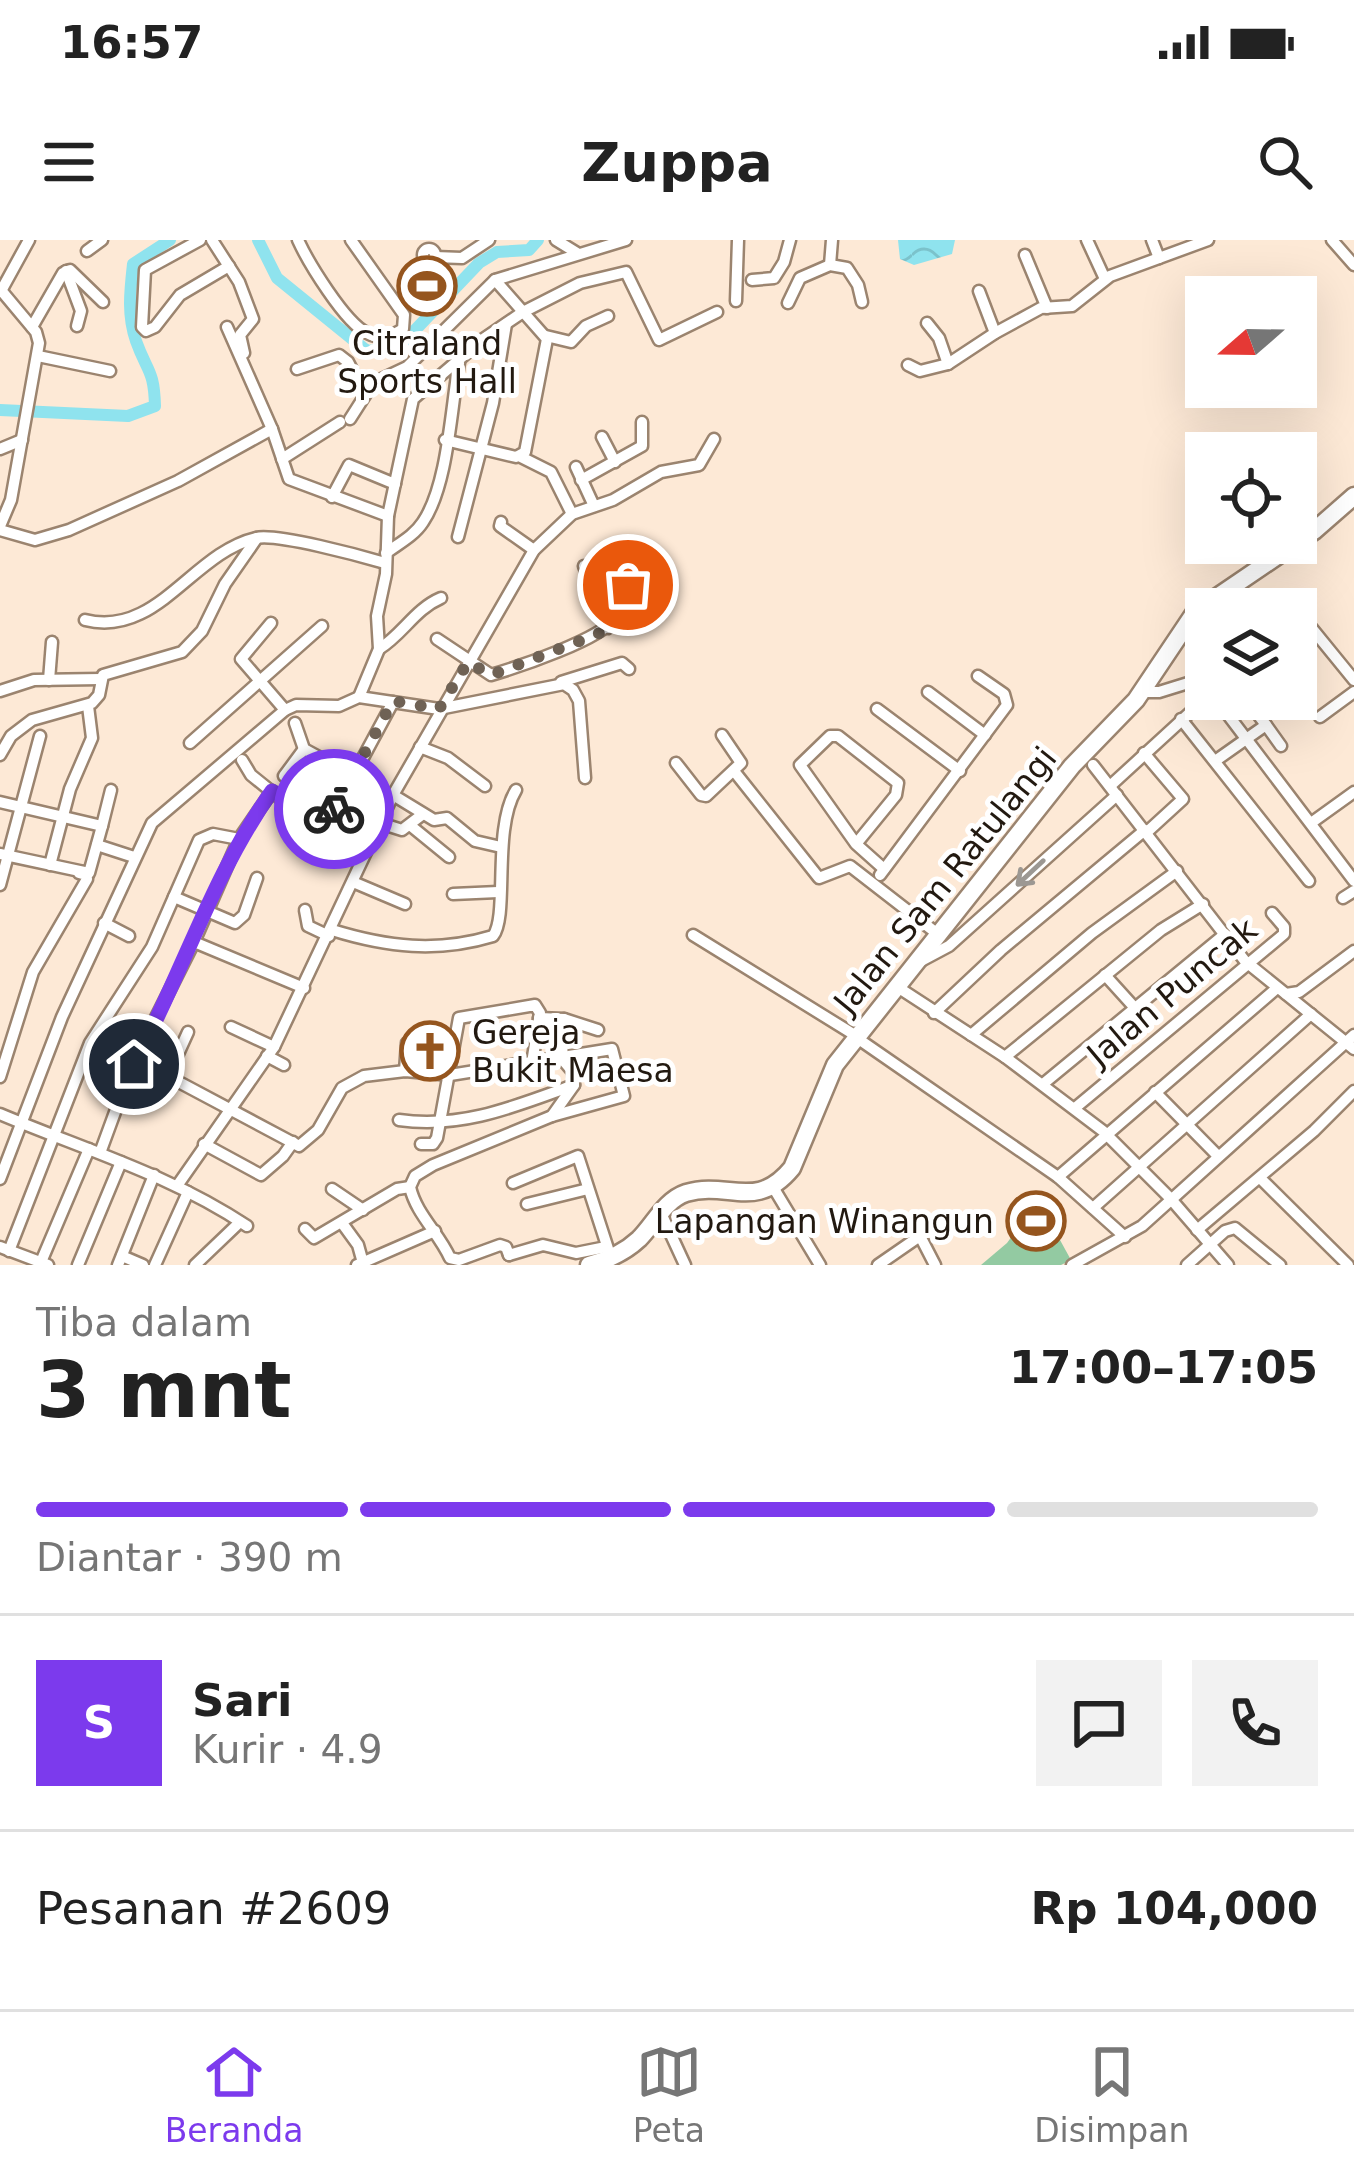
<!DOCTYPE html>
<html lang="id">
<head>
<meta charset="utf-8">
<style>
  body { margin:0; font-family:"DejaVu Sans",sans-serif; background:#f2f2f2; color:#222; height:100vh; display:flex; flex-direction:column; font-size:45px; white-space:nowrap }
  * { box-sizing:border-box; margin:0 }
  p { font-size:39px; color:#767676 }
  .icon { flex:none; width:66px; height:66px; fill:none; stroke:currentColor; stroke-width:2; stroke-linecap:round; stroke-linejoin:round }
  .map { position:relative; height:1025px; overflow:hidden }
  .sheet { display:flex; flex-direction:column; background:#fff; flex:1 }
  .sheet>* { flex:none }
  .needle { width:78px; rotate:250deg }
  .fabs { position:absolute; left:1185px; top:36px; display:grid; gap:24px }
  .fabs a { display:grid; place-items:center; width:132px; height:132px; border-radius:0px; background:#fff; box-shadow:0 12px 48px #0002; font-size:60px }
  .pin { position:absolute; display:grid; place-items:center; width:102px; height:102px; color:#fff; margin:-51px; border:6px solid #fff; border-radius:50%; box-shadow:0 3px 12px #0007 }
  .courier { position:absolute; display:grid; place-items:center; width:120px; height:120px; margin:-60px; border:9px solid #7c3aed; border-radius:50%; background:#fff; color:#222; box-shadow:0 3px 15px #0007 }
  .overview em { font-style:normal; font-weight:800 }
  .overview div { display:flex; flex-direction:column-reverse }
  .overview { display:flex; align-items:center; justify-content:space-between; height:204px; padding:0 36px }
  h1 { font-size:78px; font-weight:800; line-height:90px }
  .bar { display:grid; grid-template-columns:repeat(4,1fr); gap:18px 12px; align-content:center; height:144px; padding:0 36px }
  .bar i { height:15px; border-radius:9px; background:#e0e0e0 }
  .bar .on { background:#7c3aed }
  .bar p { grid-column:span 4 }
  .line { display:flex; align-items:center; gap:30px; padding:0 36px; border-top:3px solid #e0e0e0 }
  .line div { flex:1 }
  .round { display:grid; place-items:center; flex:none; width:126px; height:126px; border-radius:0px; background:#f2f2f2 }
  .status { display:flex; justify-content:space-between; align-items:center; height:84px; padding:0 60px; background:#fff; direction:ltr }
  .status svg { height:33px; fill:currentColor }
  header { display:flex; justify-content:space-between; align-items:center; height:156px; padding:0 36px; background:#fff; font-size:54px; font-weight:800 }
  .tabs { display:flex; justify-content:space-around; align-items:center; height:168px; border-top:3px solid #e0e0e0; background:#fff; font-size:33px; color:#767676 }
  .tabs a { display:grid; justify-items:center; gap:6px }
  .tabs .on { color:#7c3aed }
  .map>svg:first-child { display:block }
  .pitch { fill:#93caa2 }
  .water { fill:url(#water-waves) }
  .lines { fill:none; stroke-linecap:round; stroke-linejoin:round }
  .river { stroke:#8fe3ee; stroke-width:12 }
  .minor-casing { stroke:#9b846f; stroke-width:15 }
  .highway-casing { stroke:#9b846f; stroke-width:21 }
  .minor { stroke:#fff; stroke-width:10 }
  .highway { stroke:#fff; stroke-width:16 }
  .oneway { stroke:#9c9893 }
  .done { stroke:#6f6255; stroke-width:12; stroke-dasharray:0 21.6 }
  .route { stroke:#7c3aed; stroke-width:15 }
  .labels { text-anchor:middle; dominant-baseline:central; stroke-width:10; stroke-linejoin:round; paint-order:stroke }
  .poi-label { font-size:33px; fill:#221910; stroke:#fff }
  .street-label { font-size:33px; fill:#221910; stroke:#fff }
</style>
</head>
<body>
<div class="status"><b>16:57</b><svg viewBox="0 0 49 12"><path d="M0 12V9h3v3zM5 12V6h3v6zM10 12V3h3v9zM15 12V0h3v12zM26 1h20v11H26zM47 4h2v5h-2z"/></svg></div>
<header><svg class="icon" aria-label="menu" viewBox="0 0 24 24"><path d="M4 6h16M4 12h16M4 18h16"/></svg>Zuppa<svg class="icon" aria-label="search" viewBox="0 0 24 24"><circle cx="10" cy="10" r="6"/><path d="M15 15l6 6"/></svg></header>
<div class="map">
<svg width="1354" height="1025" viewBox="0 0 1354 1025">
  <defs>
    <pattern id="water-waves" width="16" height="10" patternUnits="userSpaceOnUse" patternTransform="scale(3)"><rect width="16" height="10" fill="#8fe3ee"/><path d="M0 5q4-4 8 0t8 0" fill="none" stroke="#7bc2cb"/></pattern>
  </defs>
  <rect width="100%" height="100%" fill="#fde9d6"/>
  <!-- pitch -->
  <path class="pitch" d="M1038 960 1071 1020 1061 1025H981L1007 1003Z"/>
  <!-- water -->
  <path class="water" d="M898 0H955L952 14 914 25 900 19Z"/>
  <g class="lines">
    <!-- river -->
    <g class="river">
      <path d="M258 0 277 38 367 111 398 108 479 23 497 12 529 10 538 0"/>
      <path d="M0 170 128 176 155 166C154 129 147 132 136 101 127 75 130 51 133 24L170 0"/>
    </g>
    <defs>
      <g id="minor">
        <path d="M200 0 145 30 142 87 146 91 155 87 180 55 229 26"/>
        <path d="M212 0 239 42 253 79 240 95 244 113"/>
        <path d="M298 0C308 22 345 83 367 93 380 100 391 97 403 89L404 75 351 0"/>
        <path d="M556 0 577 13"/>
        <path d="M1087 0 1105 39"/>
        <path d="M1152 0 1159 18"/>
        <path d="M1332 0 1354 25"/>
        <circle cx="429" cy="15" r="6"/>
        <path d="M87 11 102 0"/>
        <path d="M1025 15 1047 68"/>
        <path d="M435 17 462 18 489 0"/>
        <path d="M830 25 832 0"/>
        <path d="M66 31 81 71 77 86"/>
        <path d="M752 40 774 38 784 22 790 0"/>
        <path d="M0 49 36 92 39 103 11 260 0 286"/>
        <path d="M1 51 29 0"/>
        <path d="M979 51 995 93"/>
        <path d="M736 61 738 0"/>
        <path d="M788 63 800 38 830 25 847 28 858 45 862 62"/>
        <path d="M927 83 939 98 948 124"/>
        <path d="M32 87 63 33 70 30 103 62"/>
        <path d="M227 87 272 189 289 239 388 276"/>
        <path d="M546 96 571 102 586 86 608 76"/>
        <path d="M38 116 110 131"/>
        <path d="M908 125 920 131 948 124 995 93 1041 68 1072 66 1110 36 1208 0"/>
        <path d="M297 129 339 115 348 122 362 149 367 150"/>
        <path d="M350 179 373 143 407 127 495 40 626 0"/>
        <path d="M602 197 615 222"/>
        <path d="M445 200 516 217 525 212 547 99 495 40"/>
        <path d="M1246 206 1251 213"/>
        <path d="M0 209 22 200"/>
        <path d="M521 217 551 232 572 274"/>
        <path d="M282 219 340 182"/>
        <path d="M576 227 594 266"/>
        <path d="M581 240 642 206V182"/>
        <path d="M332 257 349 225 395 244"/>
        <path d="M501 282 500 286 534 310"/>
        <path d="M0 290 35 300 69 290 178 241 272 189"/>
        <path d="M458 297 493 163 506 84"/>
        <path d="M386 313C398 304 414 296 423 282 448 245 451 168 459 123"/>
        <path d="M584 326 608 388"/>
        <path d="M1214 364 1251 361 1262 369"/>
        <path d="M1296 375H1301L1354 440"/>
        <path d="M85 380C157 398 192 313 256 298 277 293 361 316 385 323"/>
        <path d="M271 383 241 419 285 470"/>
        <path d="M437 399 491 435C518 427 602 399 615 378 626 361 627 341 635 323"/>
        <path d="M379 409C403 394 415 369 441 358"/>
        <path d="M49 440 52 402"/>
        <path d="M561 442 622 423 629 429"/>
        <path d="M0 451 34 440 101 439"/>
        <path d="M928 452 985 495"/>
        <path d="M1143 452H1159L1201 439 1206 445"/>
        <path d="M359 457 379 409 377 376 386 334 388 276 413 159 482 100 523 72 580 43 626 32 659 100 717 72"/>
        <path d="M1216 459 1354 641"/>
        <path d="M1258 459 1253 468 1266 485"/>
        <path d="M877 469 960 531"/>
        <path d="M1320 477 1354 452"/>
        <path d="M1181 479 1309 641"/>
        <path d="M295 483 304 509 352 535"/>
        <path d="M190 503 322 386"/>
        <path d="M420 507 448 518 485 546"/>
        <path d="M1144 513 1183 559 1147 592"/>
        <path d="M0 515 11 496 32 480 92 463 99 455 103 435 182 412 202 391 225 344 257 298"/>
        <path d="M242 520 251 535 282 560 374 597"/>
        <path d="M1215 521 1266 485 1281 506"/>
        <path d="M676 523 701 555 706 556 741 523 722 495"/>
        <path d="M1093 525 1245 721 1354 809"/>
        <path d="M734 531 819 638 850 626 939 695"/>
        <path d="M284 536 304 509"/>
        <path d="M1110 546 1206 458"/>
        <path d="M393 555 434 580 447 578 475 601 501 607"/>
        <path d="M0 562 102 586 89 633 0 614"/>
        <path d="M329 581 393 462"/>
        <path d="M380 583 402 590 423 574"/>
        <path d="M1311 583 1354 552"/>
        <path d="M102 586 111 550"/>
        <path d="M411 586 449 617"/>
        <path d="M856 604 800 525 830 496H838L898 543 896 555 856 604 884 629"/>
        <path d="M97 605 134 617"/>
        <path d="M50 625 70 549 92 498 88 466"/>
        <path d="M880 635 1007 465 1004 454 978 436"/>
        <path d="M353 642 405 664"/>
        <path d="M0 645 40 496"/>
        <path d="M453 654 498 652"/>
        <path d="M174 657 235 683 244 675 257 638"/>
        <path d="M1343 658 1354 651"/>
        <path d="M305 670 308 686 329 696"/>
        <path d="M104 683 129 696"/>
        <path d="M332 690C387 707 437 713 493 696 509 676 492 589 516 550"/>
        <path d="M693 695 858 797"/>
        <path d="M194 702 239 599 272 551"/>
        <path d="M919 722 949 706 1117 555"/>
        <path d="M1105 735 1134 767"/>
        <path d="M896 746 1005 817 1103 891 1170 958 1228 1025"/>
        <path d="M1286 754 1299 752 1354 711"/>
        <path d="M934 773 1001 710 1145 590"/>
        <path d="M539 778 564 779 598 790"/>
        <path d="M231 787 274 807"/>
        <path d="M971 795 1092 693 1177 631"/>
        <path d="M857 798 1058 937 1125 997"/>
        <path d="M267 816 284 825"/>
        <path d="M1005 817 1161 690 1203 664"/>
        <path d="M133 823 175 840 299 906 318 890 342 848 364 836 405 831 450 835 612 809 624 856 552 876"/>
        <path d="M405 831 407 803"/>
        <path d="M168 836 188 792"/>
        <path d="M0 837 33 732 87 639 86 635 79 633"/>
        <path d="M1043 844 1225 694"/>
        <path d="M1155 852 1217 915"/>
        <path d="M1075 868 1284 694V687L1272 673"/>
        <path d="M0 874C83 909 171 935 247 986"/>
        <path d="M399 880C462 889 516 866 574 845"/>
        <path d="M204 904 261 935 283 916 293 902"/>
        <path d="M421 904H433L437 898 459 778 535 765 540 773 532 823"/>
        <path d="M100 913 133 823 194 702 304 748"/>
        <path d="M1058 937 1277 748"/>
        <path d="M1260 938 1348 1025"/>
        <path d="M0 939 62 777 152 583 285 470 296 465 339 466 359 457 439 469 564 444 573 450 579 461 585 538"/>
        <path d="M513 943 578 916 611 1018"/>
        <path d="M177 946 274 807 393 555 534 310 572 274 613 260 661 232 699 225 714 199"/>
        <path d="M773 947 820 1025"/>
        <path d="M332 949 363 970"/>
        <path d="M527 964 588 949"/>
        <path d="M1093 968 1311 774"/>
        <path d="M661 973 685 1025"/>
        <path d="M342 983 358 1005 363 1023"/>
        <path d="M305 989 314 998 397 949 410 947"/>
        <path d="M1197 990 1314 891 1354 851"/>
        <path d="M0 1007 48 1025"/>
        <path d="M9 1011 90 803 152 707 199 600 213 594 239 599"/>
        <path d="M509 1015 506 1007 500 1005 459 1020 450 1018C439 993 416 974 410 947L415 936 433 925 552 876 574 845 573 832 562 819 564 779"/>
        <path d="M509 1015 543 1005 576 1013 606 1007"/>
        <path d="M122 1016 143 1025"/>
        <path d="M41 1022 89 909"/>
        <path d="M78 1025 121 922"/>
        <path d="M118 1025 154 935"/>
        <path d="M155 1025 188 952"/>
        <path d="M195 1025 240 982"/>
        <path d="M357 1025 435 991"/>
        <path d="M878 1025 920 996 935 1025"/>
        <path d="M1072 1025 1142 986 1354 795"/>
        <path d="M1187 1025 1225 991 1235 988 1280 1025"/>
      </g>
      <path id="highway" d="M589 1025C608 1020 624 1013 639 999 654 984 665 960 686 953 728 940 756 972 792 928L835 825 1072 526 1136 460 1195 372 1314 291 1354 256"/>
    </defs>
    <!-- minor casing -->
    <use href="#minor" class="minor-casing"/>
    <!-- highway casing -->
    <use href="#highway" class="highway-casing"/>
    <!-- minor -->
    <use href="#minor" class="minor"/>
    <!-- highway -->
    <use href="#highway" class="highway"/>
  </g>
  <!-- one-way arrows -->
  <defs><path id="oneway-shaft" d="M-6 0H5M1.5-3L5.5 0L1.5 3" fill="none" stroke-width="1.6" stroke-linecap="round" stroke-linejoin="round" transform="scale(3)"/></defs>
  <use class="oneway" href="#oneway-shaft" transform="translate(1030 633) rotate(137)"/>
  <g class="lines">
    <!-- done -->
    <path class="done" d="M334 569 393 461 439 469 468 422 491 435 598 394 617 375 628 345"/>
    <!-- route -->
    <path class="route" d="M134 824C182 734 213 634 272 551L328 581 334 569"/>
  </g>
  <!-- icons -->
  <defs>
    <symbol id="stadium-ring" viewBox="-11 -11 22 22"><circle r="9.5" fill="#fff" stroke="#95551e" stroke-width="1.5"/><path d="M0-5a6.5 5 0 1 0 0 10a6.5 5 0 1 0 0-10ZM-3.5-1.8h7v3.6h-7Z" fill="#95551e"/></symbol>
    <symbol id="church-ring" viewBox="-11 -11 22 22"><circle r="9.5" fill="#fff" stroke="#95551e" stroke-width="1.5"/><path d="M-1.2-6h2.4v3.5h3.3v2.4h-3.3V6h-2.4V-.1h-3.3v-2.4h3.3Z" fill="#95551e"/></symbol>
  </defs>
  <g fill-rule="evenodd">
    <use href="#stadium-ring" x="394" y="13" width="66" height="66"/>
    <use href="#church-ring" x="397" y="778" width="66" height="66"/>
    <use href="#stadium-ring" x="1003" y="948" width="66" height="66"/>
  </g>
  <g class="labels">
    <!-- poi labels -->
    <g class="poi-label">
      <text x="427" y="103">Citraland<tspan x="427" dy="38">Sports Hall</tspan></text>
      <text x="472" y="792" text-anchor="start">Gereja<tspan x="472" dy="38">Bukit Maesa</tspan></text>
      <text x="994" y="981" text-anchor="end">Lapangan Winangun</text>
    </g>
    <!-- street labels -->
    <g class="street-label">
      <text transform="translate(945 640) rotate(-51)">Jalan Sam Ratulangi</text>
      <text transform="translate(1172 752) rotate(-40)">Jalan Puncak</text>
    </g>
  </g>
</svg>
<div class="fabs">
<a><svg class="needle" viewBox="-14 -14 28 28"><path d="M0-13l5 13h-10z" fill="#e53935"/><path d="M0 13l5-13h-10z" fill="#767676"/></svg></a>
<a><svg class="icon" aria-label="locate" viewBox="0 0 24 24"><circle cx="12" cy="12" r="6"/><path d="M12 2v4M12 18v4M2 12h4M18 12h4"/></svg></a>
<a><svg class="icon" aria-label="layers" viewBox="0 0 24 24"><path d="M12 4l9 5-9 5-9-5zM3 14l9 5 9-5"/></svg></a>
</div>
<div class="pin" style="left:628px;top:345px;background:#ea580c"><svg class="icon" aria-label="bag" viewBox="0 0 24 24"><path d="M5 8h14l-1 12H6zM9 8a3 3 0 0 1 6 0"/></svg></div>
<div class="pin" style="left:134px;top:824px;background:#1f2937"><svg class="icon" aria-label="home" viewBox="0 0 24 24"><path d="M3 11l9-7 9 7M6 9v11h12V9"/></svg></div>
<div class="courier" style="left:334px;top:569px"><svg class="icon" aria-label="bike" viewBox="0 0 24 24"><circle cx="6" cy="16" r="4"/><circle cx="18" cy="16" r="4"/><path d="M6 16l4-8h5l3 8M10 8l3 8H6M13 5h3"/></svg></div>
</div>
<section class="sheet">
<div class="overview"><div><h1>3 mnt</h1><p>Tiba dalam</p></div><em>17:00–17:05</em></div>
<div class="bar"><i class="on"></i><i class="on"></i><i class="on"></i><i></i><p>Diantar · 390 m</p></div>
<div class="line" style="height:216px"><b class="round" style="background:#7c3aed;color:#fff">S</b><div><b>Sari</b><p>Kurir · 4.9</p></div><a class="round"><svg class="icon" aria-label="chat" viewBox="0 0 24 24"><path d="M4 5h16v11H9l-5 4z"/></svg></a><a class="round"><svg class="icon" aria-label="phone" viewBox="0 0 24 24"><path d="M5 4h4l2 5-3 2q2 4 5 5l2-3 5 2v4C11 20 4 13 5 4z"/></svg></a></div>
<div class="line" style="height:156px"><div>Pesanan #2609</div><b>Rp 104,000</b></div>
</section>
<nav class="tabs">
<a class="on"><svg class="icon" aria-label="home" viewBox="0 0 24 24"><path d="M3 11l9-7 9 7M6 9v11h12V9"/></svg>Beranda</a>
<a><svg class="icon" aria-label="map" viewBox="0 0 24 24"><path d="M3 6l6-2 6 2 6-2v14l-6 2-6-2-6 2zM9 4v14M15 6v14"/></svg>Peta</a>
<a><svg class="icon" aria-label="saved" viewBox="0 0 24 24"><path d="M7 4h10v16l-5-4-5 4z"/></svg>Disimpan</a>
</nav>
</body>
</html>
